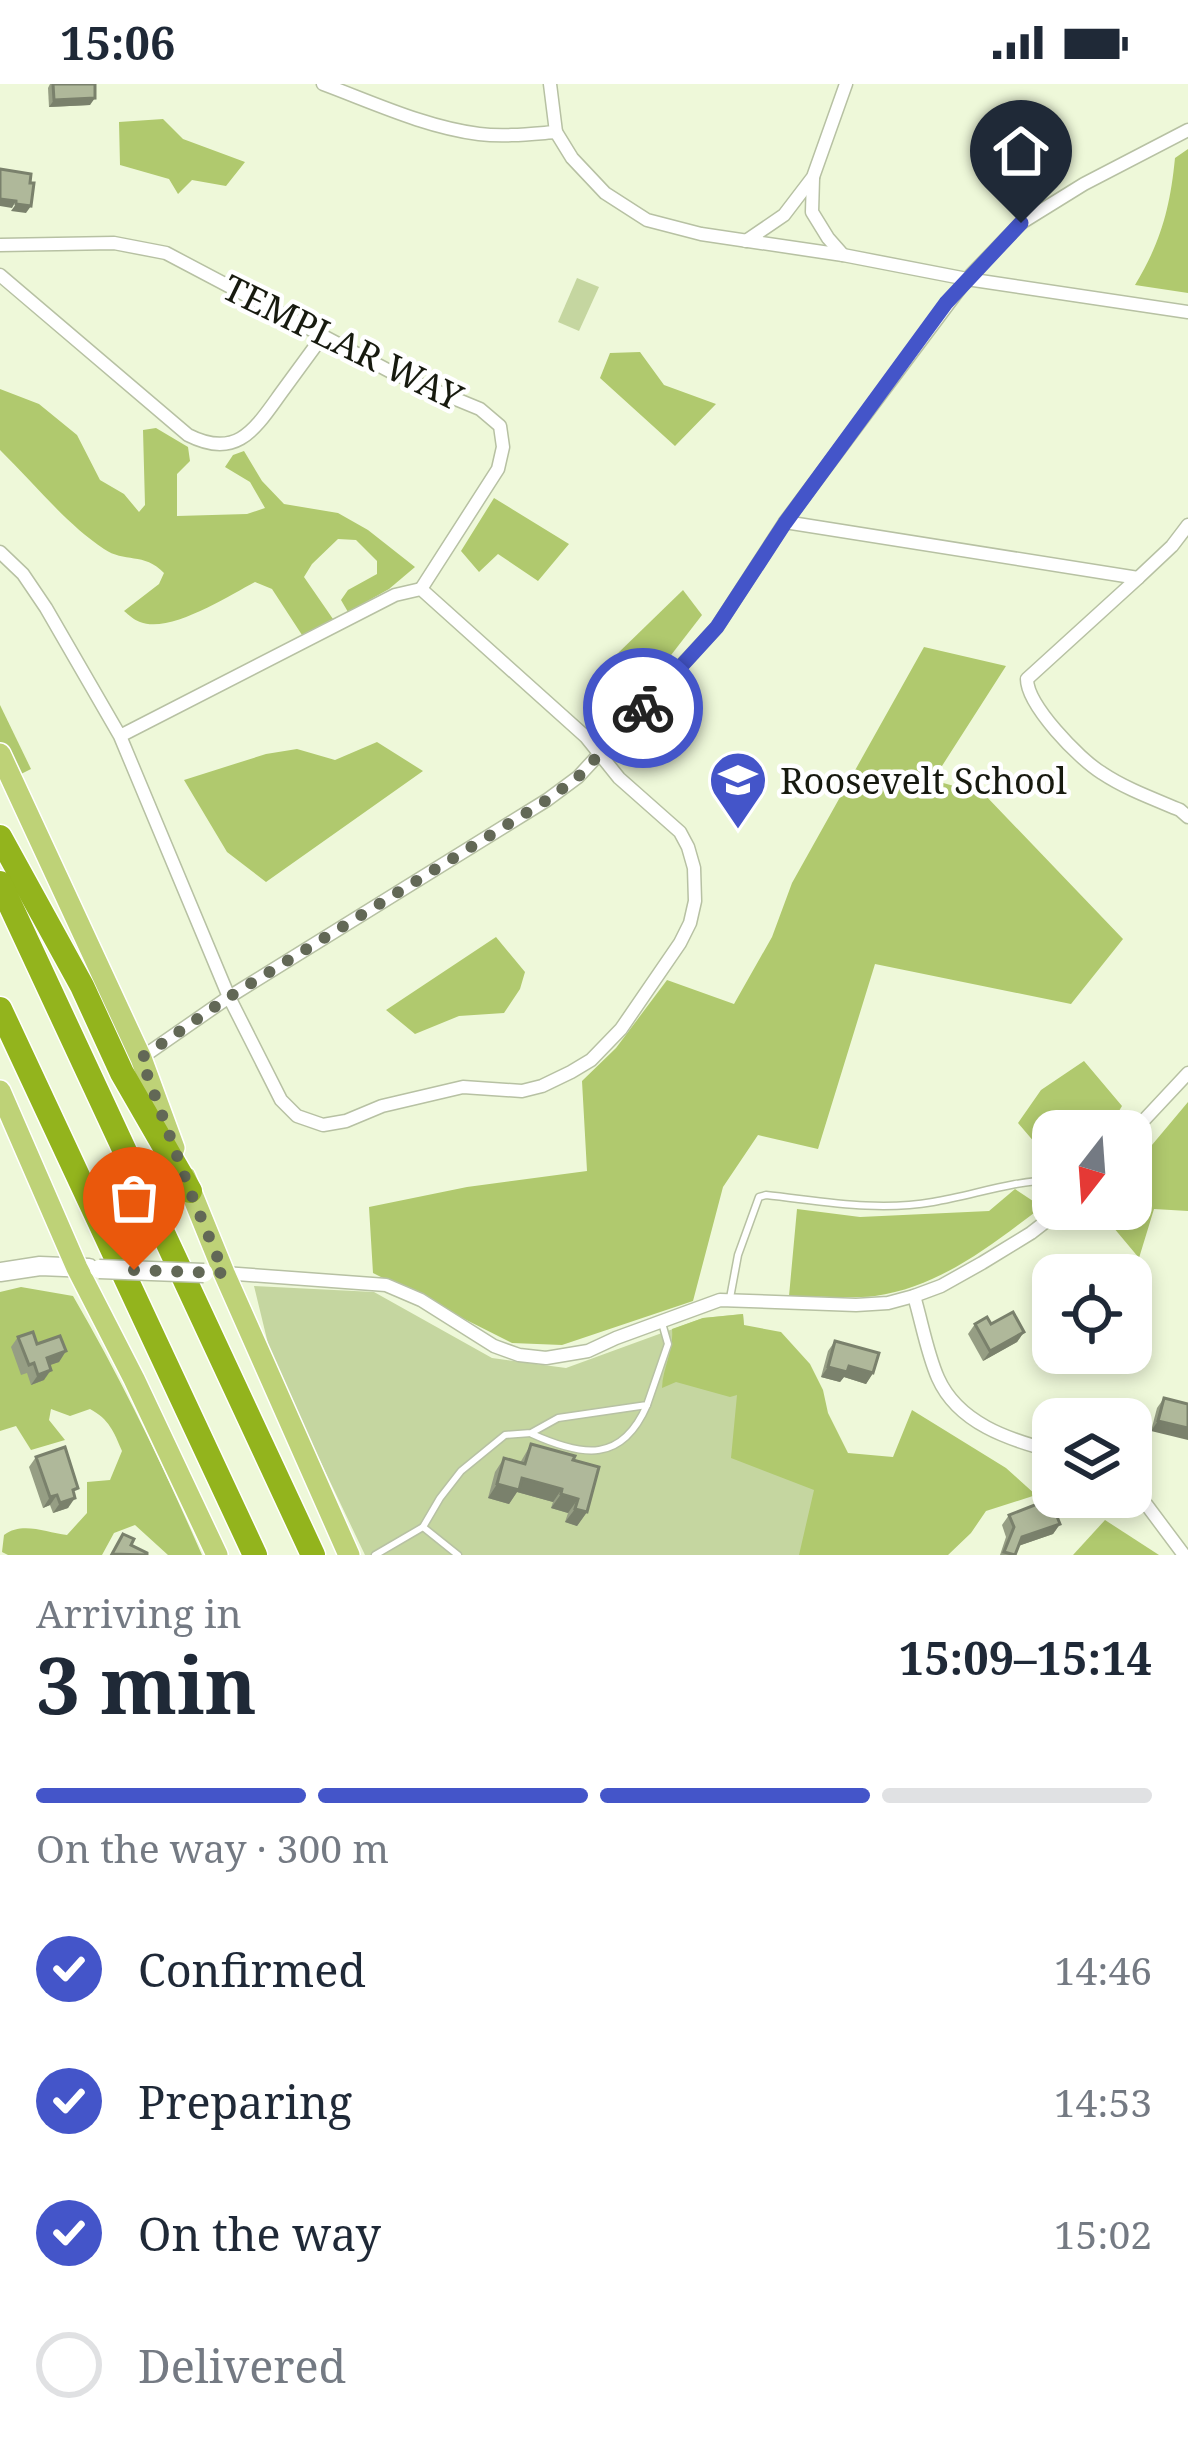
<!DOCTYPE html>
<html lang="en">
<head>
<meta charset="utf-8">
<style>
  body { margin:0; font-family:"Noto Serif",serif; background:#f6f6f7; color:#1f2937; height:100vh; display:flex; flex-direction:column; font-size:45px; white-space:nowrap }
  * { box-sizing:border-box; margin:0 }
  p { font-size:39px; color:#747a83 }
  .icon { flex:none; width:66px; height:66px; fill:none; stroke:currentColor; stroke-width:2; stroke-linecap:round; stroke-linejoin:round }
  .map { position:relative; height:1471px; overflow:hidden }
  .details { display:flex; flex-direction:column; background:#fff; flex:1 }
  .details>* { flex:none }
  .needle { width:78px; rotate:197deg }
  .tools { position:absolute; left:1032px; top:1026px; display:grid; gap:24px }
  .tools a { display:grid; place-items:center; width:120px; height:120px; border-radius:24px; background:#fff; box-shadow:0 6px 18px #0003; font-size:60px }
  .pin { position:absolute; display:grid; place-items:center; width:102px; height:102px; color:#fff; margin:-123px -51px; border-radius:50% 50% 50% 0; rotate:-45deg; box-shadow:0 0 12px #0007 }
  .pin .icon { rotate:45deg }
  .courier { position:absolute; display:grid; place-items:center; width:120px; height:120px; margin:-60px; border:9px solid #4455c9; border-radius:50%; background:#fff; color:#222; box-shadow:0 3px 15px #0007 }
  .overview em { font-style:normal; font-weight:700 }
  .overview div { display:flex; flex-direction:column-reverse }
  .overview { display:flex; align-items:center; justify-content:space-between; height:204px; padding:0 36px }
  h1 { font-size:78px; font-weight:700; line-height:90px }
  .bar { display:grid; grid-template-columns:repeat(4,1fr); gap:18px 12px; align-content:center; height:144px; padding:0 36px }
  .bar i { height:15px; border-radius:9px; background:#e0e1e3 }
  .bar .active { background:#4455c9 }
  .bar p { grid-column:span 4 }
  ol { padding:0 36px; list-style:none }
  li { display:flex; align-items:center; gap:36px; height:132px }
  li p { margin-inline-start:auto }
  li .icon { padding:12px; border-radius:50%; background:#4455c9; color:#fff; stroke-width:4 }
  li:last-child { color:#747a83 }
  li i { width:66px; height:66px; border:6px solid #e0e1e3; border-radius:50% }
  .status { display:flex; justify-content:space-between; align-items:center; height:84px; padding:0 60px; background:#fff; direction:ltr }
  .status svg { height:33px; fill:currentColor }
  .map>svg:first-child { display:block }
  .green { fill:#c5d6a0 }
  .forest { fill:#b0c96e }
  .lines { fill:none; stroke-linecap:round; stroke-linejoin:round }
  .lane-casing { stroke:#b7c1a3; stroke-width:9 }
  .street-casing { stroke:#b7c1a3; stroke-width:15 }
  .secondary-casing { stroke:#b7c1a3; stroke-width:21 }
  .primary-casing { stroke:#fff; stroke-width:24 }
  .highway-casing { stroke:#fff; stroke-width:27 }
  .lane { stroke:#fff; stroke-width:6 }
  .street { stroke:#fff; stroke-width:12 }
  .secondary { stroke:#fff; stroke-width:18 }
  .primary { stroke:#bed277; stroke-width:21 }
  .highway { stroke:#93b41d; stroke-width:24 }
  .secondary-bridge-casing { stroke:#b7c1a3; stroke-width:21; stroke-linecap:butt }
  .secondary-bridge { stroke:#fff; stroke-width:18 }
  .wall { fill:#969e84 }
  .shaded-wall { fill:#7a816c }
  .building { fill:#afb89a; stroke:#7a816c; stroke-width:3 }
  .done { stroke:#626856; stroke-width:12; stroke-dasharray:0 21.6 }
  .route { stroke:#4455c9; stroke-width:15 }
  .labels { text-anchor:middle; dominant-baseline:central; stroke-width:9; stroke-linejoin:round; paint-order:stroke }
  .street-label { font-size:36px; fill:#171a0f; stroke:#fff }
  .poi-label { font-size:36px; fill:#171a0f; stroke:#fff; text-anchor:start }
</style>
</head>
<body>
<div class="status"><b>15:06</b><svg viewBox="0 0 49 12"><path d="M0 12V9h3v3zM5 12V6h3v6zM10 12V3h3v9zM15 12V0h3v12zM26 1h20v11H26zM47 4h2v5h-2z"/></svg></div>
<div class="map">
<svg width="1188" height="1471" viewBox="0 0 1188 1471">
  <rect width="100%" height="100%" fill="#eef8d9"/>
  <!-- green -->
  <g class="green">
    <path d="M577 194 599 203 579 247 558 238Z"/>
    <path d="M254 1202 374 1208 492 1274 566 1284 703 1234 743 1230 744 1241 912 1471H365L272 1276Z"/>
  </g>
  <!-- forest -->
  <g class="forest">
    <path d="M163 35 183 55 245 78 226 102 192 96 178 110 169 95 120 81 119 38Z"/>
    <path d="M1188 65V209L1135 201C1161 158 1170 124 1175 74Z"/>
    <path d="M640 268 664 301 716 320 675 362 600 294 610 269Z"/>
    <path d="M0 305 39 320 77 351 100 396 124 410 139 428 145 421 143 346 156 344 188 363 190 377 177 390V432L247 430 265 424 250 398 225 383 233 371 244 367 262 397 284 420 338 429 368 446 415 483 389 505 348 528 341 516 348 506 377 490V477L356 456 338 455 312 480 304 493 333 535 302 551 272 505 255 498C228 512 170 550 140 538 134 536 129 531 124 527L159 500 164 489C144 468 124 479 104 465 65 439 34 399 0 366Z"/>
    <path d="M494 414 569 460 538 497 498 470 479 488 461 467Z"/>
    <path d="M683 506 702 531 651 597 614 573Z"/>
    <path d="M924 563 1006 582 933 696 985 711 1123 855 1071 920 875 880 818 1065 758 1051 723 1103 693 1217 562 1261 512 1259 373 1189 369 1123 467 1103 587 1087 582 997 616 964 667 896 734 920 772 853 792 799Z"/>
    <path d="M0 621 31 685 15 693 0 663Z"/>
    <path d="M377 658 423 687 266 798 227 768 184 696 266 670 297 665 335 676Z"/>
    <path d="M496 853 525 888 520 905 504 929 459 932 415 950 386 926Z"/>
    <path d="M1084 977 1122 1022 1107 1047H1053V1080L1018 1039 1041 1006Z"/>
    <path d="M1188 1018V1127L1154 1125 1139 1174 1098 1125H1131V1086Z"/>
    <path d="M1015 1105 1042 1123C991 1161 940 1203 875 1212 848 1215 817 1212 789 1212L797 1125 860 1133 989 1127Z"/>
    <path d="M21 1203 73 1212C122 1296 163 1382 202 1471H168L135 1441 114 1449 102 1471H8L2 1468 4 1451C23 1437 46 1449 67 1451L87 1429V1398L110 1396 122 1367C114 1348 109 1335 90 1325L70 1332 51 1325 49 1336 65 1356 31 1366 16 1342 0 1347V1208Z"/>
    <path d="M743 1230 744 1241 781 1248 810 1280 823 1306 828 1329 848 1369 893 1373 912 1326 1006 1384 1036 1411 986 1427 971 1449 948 1471H799L814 1406 731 1374 737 1311 730 1313 676 1298 662 1304C663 1282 674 1267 672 1245L703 1234Z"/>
    <path d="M1105 1436 1159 1471H1073Z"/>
  </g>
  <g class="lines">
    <defs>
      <g id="lane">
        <path d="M730 1214 738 1171 759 1113 766 1111C822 1117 876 1128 933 1118 974 1111 1012 1097 1053 1096"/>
        <path d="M532 1350C583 1373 622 1379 647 1321"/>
        <path d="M423 1443 440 1414 461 1387 505 1351 531 1349 558 1334 647 1321 668 1260 662 1239"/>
        <path d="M375 1471 423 1443 458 1471"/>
      </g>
      <g id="street">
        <path d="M323 0C374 19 425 43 479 50 504 53 530 50 556 48"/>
        <path d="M550 0 556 48 572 74 605 109 647 136 701 150 843 171 967 195 1188 228"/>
        <path d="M813 94 812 128 828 154 843 171"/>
        <path d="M746 157 784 131 813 93 846 0"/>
        <path d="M0 161 114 159 166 169 395 290 480 325 500 342 503 363 498 385 421 505"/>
        <path d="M0 191 188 351C237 376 255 345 281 309 295 290 308 272 322 253"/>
        <path d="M785 438 1138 494 1172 462 1188 441"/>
        <path d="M0 468 23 490 46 524 120 652 229 913 281 1016 297 1032 323 1041 346 1037 382 1022 463 1003 522 1007 542 1002 571 988 591 976 621 945 680 859 690 839 695 817 694 784 688 763 680 748 619 694 586 653 421 505 395 511 120 652"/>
        <path d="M1138 494 1027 595C1027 621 1079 675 1102 689 1126 705 1154 715 1180 726L1188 733"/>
        <path d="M141 974 229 913 547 716 578 693 717 543 785 438 967 195 1021 139 1084 100 1188 46"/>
        <path d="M1131 1050 1188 989"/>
        <path d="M224 1189 386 1201 421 1216 494 1262 519 1271 546 1274 588 1267 616 1254 720 1216 856 1221 888 1219 914 1212 941 1202 982 1179 1031 1149 1062 1125"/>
        <path d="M914 1212C922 1239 927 1269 938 1294 958 1339 1009 1356 1053 1367"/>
        <path d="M1131 1400 1184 1471"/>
      </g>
      <path id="secondary" d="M0 1188 40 1182 89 1184"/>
      <g id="primary">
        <path d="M0 670 141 974 174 1064"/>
        <path d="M0 1007 77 1184 134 1295 217 1471"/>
        <path d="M185 1093 224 1189 349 1471"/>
      </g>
      <g id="highway">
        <path d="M0 753 82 902 122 989 190 1107"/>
        <path d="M0 799 313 1471"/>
        <path d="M0 925 255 1471"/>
      </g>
    </defs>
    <!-- lane casing -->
    <use href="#lane" class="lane-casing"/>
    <!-- street casing -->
    <use href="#street" class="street-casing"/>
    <!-- secondary casing -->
    <use href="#secondary" class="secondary-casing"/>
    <!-- primary casing -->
    <use href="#primary" class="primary-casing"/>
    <!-- highway casing -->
    <use href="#highway" class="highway-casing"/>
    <!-- lane -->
    <use href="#lane" class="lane"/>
    <!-- street -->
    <use href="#street" class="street"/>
    <!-- secondary -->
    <use href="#secondary" class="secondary"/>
    <!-- primary -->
    <use href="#primary" class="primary"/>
    <!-- highway -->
    <use href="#highway" class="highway"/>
    <defs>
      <path id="secondary-bridge" d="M99 1185 204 1189"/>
    </defs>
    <!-- secondary-bridge casing -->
    <use href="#secondary-bridge" class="secondary-bridge-casing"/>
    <!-- secondary-bridge -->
    <use href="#secondary-bridge" class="secondary-bridge"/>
  </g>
  <!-- wall -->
  <g class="wall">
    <path d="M50 0H95L90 21 49 23 48 4Z"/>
    <path d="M975 1240 1024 1248 1017 1258 983 1277 968 1250Z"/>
    <path d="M18 1253 37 1260 66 1267 59 1278 49 1281 44 1296 31 1301 27 1289 21 1291 11 1263Z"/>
    <path d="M835 1257 873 1289 866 1300 844 1293 840 1298 821 1293 828 1267Z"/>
    <path d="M1164 1314 1188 1320 1151 1347 1157 1324Z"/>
    <path d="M531 1360 573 1376 587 1428 577 1442 565 1438 568 1429 551 1424 553 1418 517 1408 509 1420 488 1414 495 1388 504 1374 520 1379Z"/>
    <path d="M36 1373 74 1411 68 1424 53 1429 50 1421 43 1424 29 1383Z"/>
    <path d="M1009 1431 1060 1440 1053 1450 1018 1462 1015 1471H1000L1006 1453 1002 1441Z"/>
  </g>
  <!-- shaded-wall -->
  <g class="shaded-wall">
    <path d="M95 14 90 21 49 23 54 16Z"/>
    <path d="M0 115 16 117 12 124 0 122Z"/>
    <path d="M16 120 31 122 26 129 11 127Z"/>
    <path d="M1024 1248 1017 1258 983 1277 990 1267Z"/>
    <path d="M66 1267 59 1278 39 1285 47 1274Z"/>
    <path d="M849 1282 873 1289 866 1300 844 1293 840 1298 821 1293 828 1283Z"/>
    <path d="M51 1286 44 1296 31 1301 38 1291Z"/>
    <path d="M1158 1337 1188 1344V1356L1151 1347Z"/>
    <path d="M522 1394 562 1405 553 1418 517 1408 509 1420 488 1414 497 1400Z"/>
    <path d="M561 1410 578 1415 568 1429 551 1424Z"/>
    <path d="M57 1411 50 1421 43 1424 50 1413Z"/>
    <path d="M75 1414 68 1424 53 1429 60 1419Z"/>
    <path d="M575 1425 587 1428 577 1442 565 1438Z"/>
    <path d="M1060 1440 1053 1450 1015 1463 1022 1453Z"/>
  </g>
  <!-- building -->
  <g class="building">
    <path d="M53 0H95V14L54 16Z"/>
    <path d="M0 85 31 90 30 99H34L31 122 16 120V117L0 115Z"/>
    <path d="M1013 1228 1024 1248 990 1267 975 1240 987 1233 991 1240Z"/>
    <path d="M33 1248 37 1260 60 1252 66 1267 47 1274 51 1286 38 1291 34 1279 29 1281 18 1253Z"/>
    <path d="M835 1257 879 1269 873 1289 849 1282 847 1288 828 1283Z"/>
    <path d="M1164 1314 1188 1320V1344L1158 1337Z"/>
    <path d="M531 1360 575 1372 573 1376 599 1383 587 1428 575 1425 578 1415 561 1410 562 1405 522 1394 519 1406 497 1400 504 1374 525 1380Z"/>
    <path d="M65 1363 78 1404 73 1406 75 1414 60 1419 57 1411 50 1413 36 1373Z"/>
    <path d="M1050 1415 1060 1440 1022 1453 1015 1471 1004 1468 1014 1443 1009 1431Z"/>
    <path d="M123 1450 134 1455 131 1461 147 1469V1471L112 1470Z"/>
  </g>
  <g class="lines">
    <!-- done -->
    <path class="done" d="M134 1186 224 1189 190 1107 141 974 229 913 547 716 578 693 643 624"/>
    <!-- route -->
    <path class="route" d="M643 624 717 543 785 439 946 219 1021 139"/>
  </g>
  <!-- icons -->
  <defs>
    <symbol id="school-pin" viewBox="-11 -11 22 30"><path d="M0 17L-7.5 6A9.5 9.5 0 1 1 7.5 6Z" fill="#4455c9" stroke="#fff"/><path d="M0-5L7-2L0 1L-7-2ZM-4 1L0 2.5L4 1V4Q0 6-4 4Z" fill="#fff"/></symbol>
  </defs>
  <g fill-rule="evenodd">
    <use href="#school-pin" x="705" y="663" width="66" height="90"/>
  </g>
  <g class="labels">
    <!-- street labels -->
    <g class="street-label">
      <text transform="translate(343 258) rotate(26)">TEMPLAR WAY</text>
    </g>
    <!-- poi labels -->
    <g class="poi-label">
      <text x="780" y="696">Roosevelt School</text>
    </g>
  </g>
</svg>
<div class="tools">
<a><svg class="needle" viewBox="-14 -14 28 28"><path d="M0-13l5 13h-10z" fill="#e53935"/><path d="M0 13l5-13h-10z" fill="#747a83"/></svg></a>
<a><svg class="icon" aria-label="locate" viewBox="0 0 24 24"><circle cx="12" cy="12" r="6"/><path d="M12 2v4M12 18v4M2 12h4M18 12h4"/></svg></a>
<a><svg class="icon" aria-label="layers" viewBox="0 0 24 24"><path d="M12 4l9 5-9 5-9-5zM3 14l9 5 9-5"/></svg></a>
</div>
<div class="pin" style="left:134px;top:1186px;background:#ea580c"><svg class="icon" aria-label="bag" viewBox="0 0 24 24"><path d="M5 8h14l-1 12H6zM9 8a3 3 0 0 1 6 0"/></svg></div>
<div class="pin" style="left:1021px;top:139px;background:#1f2937"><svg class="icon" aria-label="home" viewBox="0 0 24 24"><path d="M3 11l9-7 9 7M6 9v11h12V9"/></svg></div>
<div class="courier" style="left:643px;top:624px"><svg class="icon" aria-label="bike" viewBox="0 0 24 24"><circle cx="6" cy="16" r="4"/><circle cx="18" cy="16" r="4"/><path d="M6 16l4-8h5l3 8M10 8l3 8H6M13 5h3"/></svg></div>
</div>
<section class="details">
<div class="overview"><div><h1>3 min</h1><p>Arriving in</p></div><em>15:09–15:14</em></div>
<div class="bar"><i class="active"></i><i class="active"></i><i class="active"></i><i></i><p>On the way · 300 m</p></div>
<ol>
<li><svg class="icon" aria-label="check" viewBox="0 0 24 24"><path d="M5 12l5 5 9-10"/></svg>Confirmed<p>14:46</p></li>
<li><svg class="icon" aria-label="check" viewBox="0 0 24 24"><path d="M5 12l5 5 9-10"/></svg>Preparing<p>14:53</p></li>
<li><svg class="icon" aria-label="check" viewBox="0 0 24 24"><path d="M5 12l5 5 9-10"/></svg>On the way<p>15:02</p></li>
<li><i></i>Delivered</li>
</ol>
</section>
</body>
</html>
